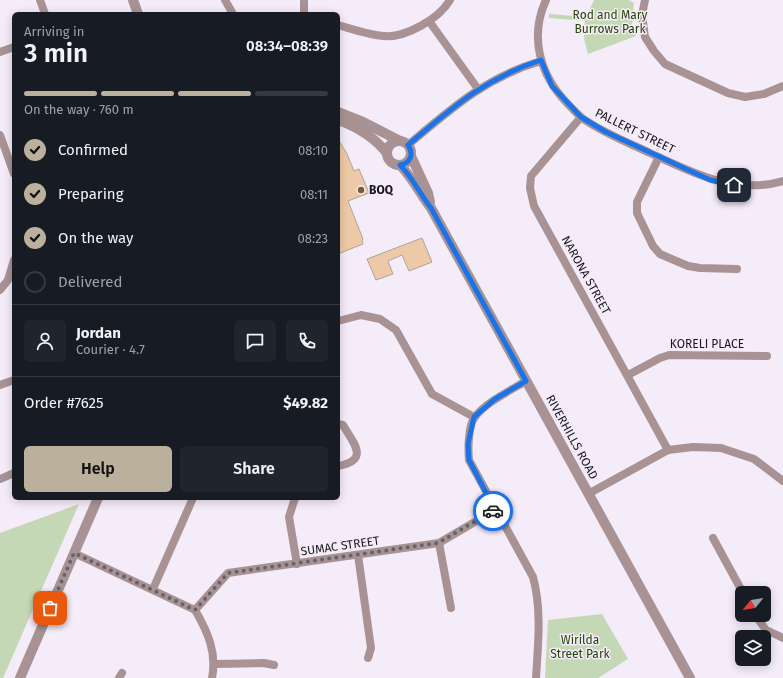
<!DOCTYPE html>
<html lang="en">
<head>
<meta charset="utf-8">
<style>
  body { margin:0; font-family:"Fira Sans",sans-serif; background:#20242c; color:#f1f3f6; height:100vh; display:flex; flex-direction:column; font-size:15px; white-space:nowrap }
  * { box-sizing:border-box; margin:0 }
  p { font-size:13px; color:#9ea1a6 }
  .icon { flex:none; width:22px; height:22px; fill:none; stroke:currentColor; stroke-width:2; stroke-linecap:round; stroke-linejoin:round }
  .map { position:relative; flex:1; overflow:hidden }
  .panel { position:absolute; left:12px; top:12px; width:328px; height:488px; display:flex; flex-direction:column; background:#171b24; border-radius:6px; box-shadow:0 2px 10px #0003 }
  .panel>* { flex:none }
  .needle { width:26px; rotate:240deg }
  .controls { position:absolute; left:735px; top:586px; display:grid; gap:8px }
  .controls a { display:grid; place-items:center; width:36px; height:36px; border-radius:6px; background:#171b24; box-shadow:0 2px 10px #0003; font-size:20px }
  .pin { position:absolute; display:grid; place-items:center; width:34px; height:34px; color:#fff; margin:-17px; border-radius:8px; box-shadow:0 2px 6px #0006 }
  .courier { position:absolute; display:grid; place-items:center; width:40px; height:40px; margin:-20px; border:3px solid #1a73e8; border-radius:50%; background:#fff; color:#222; box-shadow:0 1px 5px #0007 }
  .headline em { font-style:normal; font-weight:600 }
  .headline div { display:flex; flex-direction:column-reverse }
  .headline { display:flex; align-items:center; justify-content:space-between; height:68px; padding:0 12px }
  h1 { font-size:26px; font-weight:600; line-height:30px }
  .bar { display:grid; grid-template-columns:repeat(4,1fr); gap:6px 4px; align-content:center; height:48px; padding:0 12px }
  .bar i { height:5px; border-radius:3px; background:#363941 }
  .bar .on { background:#bab09c }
  .bar p { grid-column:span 4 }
  .line { display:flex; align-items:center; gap:10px; padding:0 12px; border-top:1px solid #363941 }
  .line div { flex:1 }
  .round { display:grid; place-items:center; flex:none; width:42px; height:42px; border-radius:6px; background:#20242c }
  ol { padding:0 12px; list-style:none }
  li { display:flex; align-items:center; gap:12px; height:44px }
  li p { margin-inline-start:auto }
  li .icon { padding:4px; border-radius:50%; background:#bab09c; color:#111; stroke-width:4 }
  li:last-child { color:#9ea1a6 }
  li i { width:22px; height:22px; border:2px solid #363941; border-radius:50% }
  .button { display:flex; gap:8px; margin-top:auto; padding:8px 12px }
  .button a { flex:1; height:46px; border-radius:6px; background:#bab09c; color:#111; font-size:16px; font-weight:600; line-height:46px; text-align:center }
  .button a+a { background:#20242c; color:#f1f3f6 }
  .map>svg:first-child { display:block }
  .green { fill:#c4d8b6 }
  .building { fill:#eec9a7; stroke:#aea398 }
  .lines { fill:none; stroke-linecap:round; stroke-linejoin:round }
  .minor { stroke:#a99293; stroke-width:8 }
  .tertiary { stroke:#a99293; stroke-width:10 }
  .done { stroke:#666269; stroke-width:4; stroke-dasharray:0 7.2 }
  .route { stroke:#1a73e8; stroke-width:5 }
  .poi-dot { fill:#775d2f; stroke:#f4ecf9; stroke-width:1.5 }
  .labels { text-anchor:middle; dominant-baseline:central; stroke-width:3; stroke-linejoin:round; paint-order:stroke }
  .park-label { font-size:12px; fill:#274406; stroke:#f4ecf9 }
  .street-label { font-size:12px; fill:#1a171c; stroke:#f4ecf9 }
  .poi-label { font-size:12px; font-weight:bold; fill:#1a171c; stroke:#f4ecf9; text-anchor:start }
</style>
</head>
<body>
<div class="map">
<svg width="783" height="678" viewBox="0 0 783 678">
  <rect width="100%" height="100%" fill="#f4ecf9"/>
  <!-- green -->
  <g class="green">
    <path d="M594 0H629L634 3 632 25 636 36 588 54 584 39 585 21 549 18V14L586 17Z"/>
    <path d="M79 504 3 678H0V533Z"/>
    <path d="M602 614 628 659 598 678H545L548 620Z"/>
  </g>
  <!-- building -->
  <g class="building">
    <path d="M338 139 347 154 354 171 359 169 369 193 348 201 363 239 362 240 363 244 338 254Z"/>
    <path d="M422 238 432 262 409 271 402 255 388 261 393 274 376 280 367 259Z"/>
  </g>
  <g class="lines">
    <!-- minor -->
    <g class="minor">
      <path d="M40 0 45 14"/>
      <path d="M225 0 233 14"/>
      <path d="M546 0C529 37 540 75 567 103 572 108 577 114 582 118 603 133 627 142 650 153 693 173 734 195 783 181"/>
      <path d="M645 0 642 15 645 37 654 51 665 64 728 93 745 97 764 94 783 86"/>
      <path d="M304 14V0"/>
      <path d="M429 21 478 89"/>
      <path d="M338 25C352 29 369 35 384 36 405 38 439 19 450 0"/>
      <path d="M0 52 14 47"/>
      <path d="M581 117 531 176 530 188 534 206 668 450"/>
      <path d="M0 135 14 174"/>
      <path d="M408 145C451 109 486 77 541 61"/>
      <path d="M659 157 637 202V213L653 246 660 254 688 266 700 268 737 269"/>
      <path d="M0 290 8 280 14 260"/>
      <path d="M338 321 361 315 380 319 396 330 432 394 474 417"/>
      <path d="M628 375 660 358 669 355 767 356"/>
      <path d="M526 381C511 390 485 403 475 417 468 425 468 449 469 460L533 577C542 610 538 644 536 678"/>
      <path d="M0 385 14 380"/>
      <path d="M338 424 343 425C354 444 370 460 338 466"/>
      <path d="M0 479 14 473"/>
      <path d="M588 494 668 450 693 447 721 448 754 459 783 481"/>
      <path d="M295 498 289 517 297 564"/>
      <path d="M713 538 743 593"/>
      <path d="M439 543 451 608"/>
      <path d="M74 553 195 610C208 632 217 653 212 678"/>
      <path d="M358 555 371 648 368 658"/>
      <path d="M153 589 193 498"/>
      <path d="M195 610 228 573 439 543 495 510"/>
      <path d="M755 615 766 630 783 638"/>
      <path d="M215 664 264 663 274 665"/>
      <path d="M119 678 122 673"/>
    </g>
    <!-- tertiary -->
    <g class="tertiary">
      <path d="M133 0 138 14"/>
      <path d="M338 112 363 122 400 141"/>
      <path d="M338 120C358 127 374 137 387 153"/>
      <circle cx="399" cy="153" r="12"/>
      <path d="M411 156 428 193 430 202"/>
      <path d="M400 165C413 178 420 194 431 208L690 678"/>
      <path d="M20 678 98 498"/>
    </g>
  </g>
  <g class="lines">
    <!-- done -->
    <path class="done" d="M50 608 74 553 195 610 228 573 438 543 493 511"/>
    <!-- route -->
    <path class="route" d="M493 511 495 510 469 460 468 444 474 417 495 399 526 381 431 208C420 194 413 178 400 165 411 163 414 154 408 145 452 108 484 79 541 60L552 86 581 117 606 132 710 180 734 185"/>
  </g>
  <!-- markers -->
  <circle class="poi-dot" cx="361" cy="190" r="4"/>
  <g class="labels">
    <!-- park labels -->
    <g class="park-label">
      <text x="610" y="15">Rod and Mary<tspan x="610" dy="14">Burrows Park</tspan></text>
      <text x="580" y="640">Wirilda<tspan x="580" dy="14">Street Park</tspan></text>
    </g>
    <!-- street labels -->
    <g class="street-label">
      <text transform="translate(635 131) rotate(26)">PALLERT STREET</text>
      <text transform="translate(586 275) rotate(61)">NARONA STREET</text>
      <text x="707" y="344">KORELI PLACE</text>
      <text transform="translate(572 437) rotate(61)">RIVERHILLS ROAD</text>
      <text transform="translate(340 546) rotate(-8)">SUMAC STREET</text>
    </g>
    <!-- poi labels -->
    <g class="poi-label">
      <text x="369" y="190">BOQ</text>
    </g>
  </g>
</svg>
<div class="controls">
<a><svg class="needle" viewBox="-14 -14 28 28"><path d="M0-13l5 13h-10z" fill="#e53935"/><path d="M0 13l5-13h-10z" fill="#9ea1a6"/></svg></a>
<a><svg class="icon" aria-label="layers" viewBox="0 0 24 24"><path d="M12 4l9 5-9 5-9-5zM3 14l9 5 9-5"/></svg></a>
</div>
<div class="pin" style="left:50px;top:608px;background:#ea580c"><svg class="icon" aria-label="bag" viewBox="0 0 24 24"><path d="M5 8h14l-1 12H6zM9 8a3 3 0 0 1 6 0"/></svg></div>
<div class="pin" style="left:734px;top:185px;background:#1f2937"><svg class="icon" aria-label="home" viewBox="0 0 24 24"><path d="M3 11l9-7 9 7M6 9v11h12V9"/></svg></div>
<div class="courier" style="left:493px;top:511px"><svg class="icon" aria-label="car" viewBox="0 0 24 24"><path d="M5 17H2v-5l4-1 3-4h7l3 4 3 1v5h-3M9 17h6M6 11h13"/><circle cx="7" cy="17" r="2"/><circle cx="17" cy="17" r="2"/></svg></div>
<section class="panel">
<div class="headline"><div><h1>3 min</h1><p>Arriving in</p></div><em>08:34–08:39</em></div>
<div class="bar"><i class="on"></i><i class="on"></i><i class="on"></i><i></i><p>On the way · 760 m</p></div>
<ol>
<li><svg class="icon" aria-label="check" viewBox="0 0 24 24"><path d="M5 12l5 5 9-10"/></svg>Confirmed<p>08:10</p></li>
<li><svg class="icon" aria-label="check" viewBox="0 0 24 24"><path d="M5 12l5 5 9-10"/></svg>Preparing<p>08:11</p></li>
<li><svg class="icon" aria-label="check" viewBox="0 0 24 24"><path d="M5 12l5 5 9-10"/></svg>On the way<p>08:23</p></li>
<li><i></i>Delivered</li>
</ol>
<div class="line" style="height:72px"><a class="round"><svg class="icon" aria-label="person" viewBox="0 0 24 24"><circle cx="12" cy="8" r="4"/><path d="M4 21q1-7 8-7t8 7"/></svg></a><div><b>Jordan</b><p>Courier · 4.7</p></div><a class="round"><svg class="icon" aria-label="chat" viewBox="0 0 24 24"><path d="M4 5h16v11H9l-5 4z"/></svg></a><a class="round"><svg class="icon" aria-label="phone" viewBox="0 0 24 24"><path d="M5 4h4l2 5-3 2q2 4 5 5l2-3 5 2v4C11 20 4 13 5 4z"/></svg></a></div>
<div class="line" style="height:52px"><div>Order #7625</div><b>$49.82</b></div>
<div class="button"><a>Help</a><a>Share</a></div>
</section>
</div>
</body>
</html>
